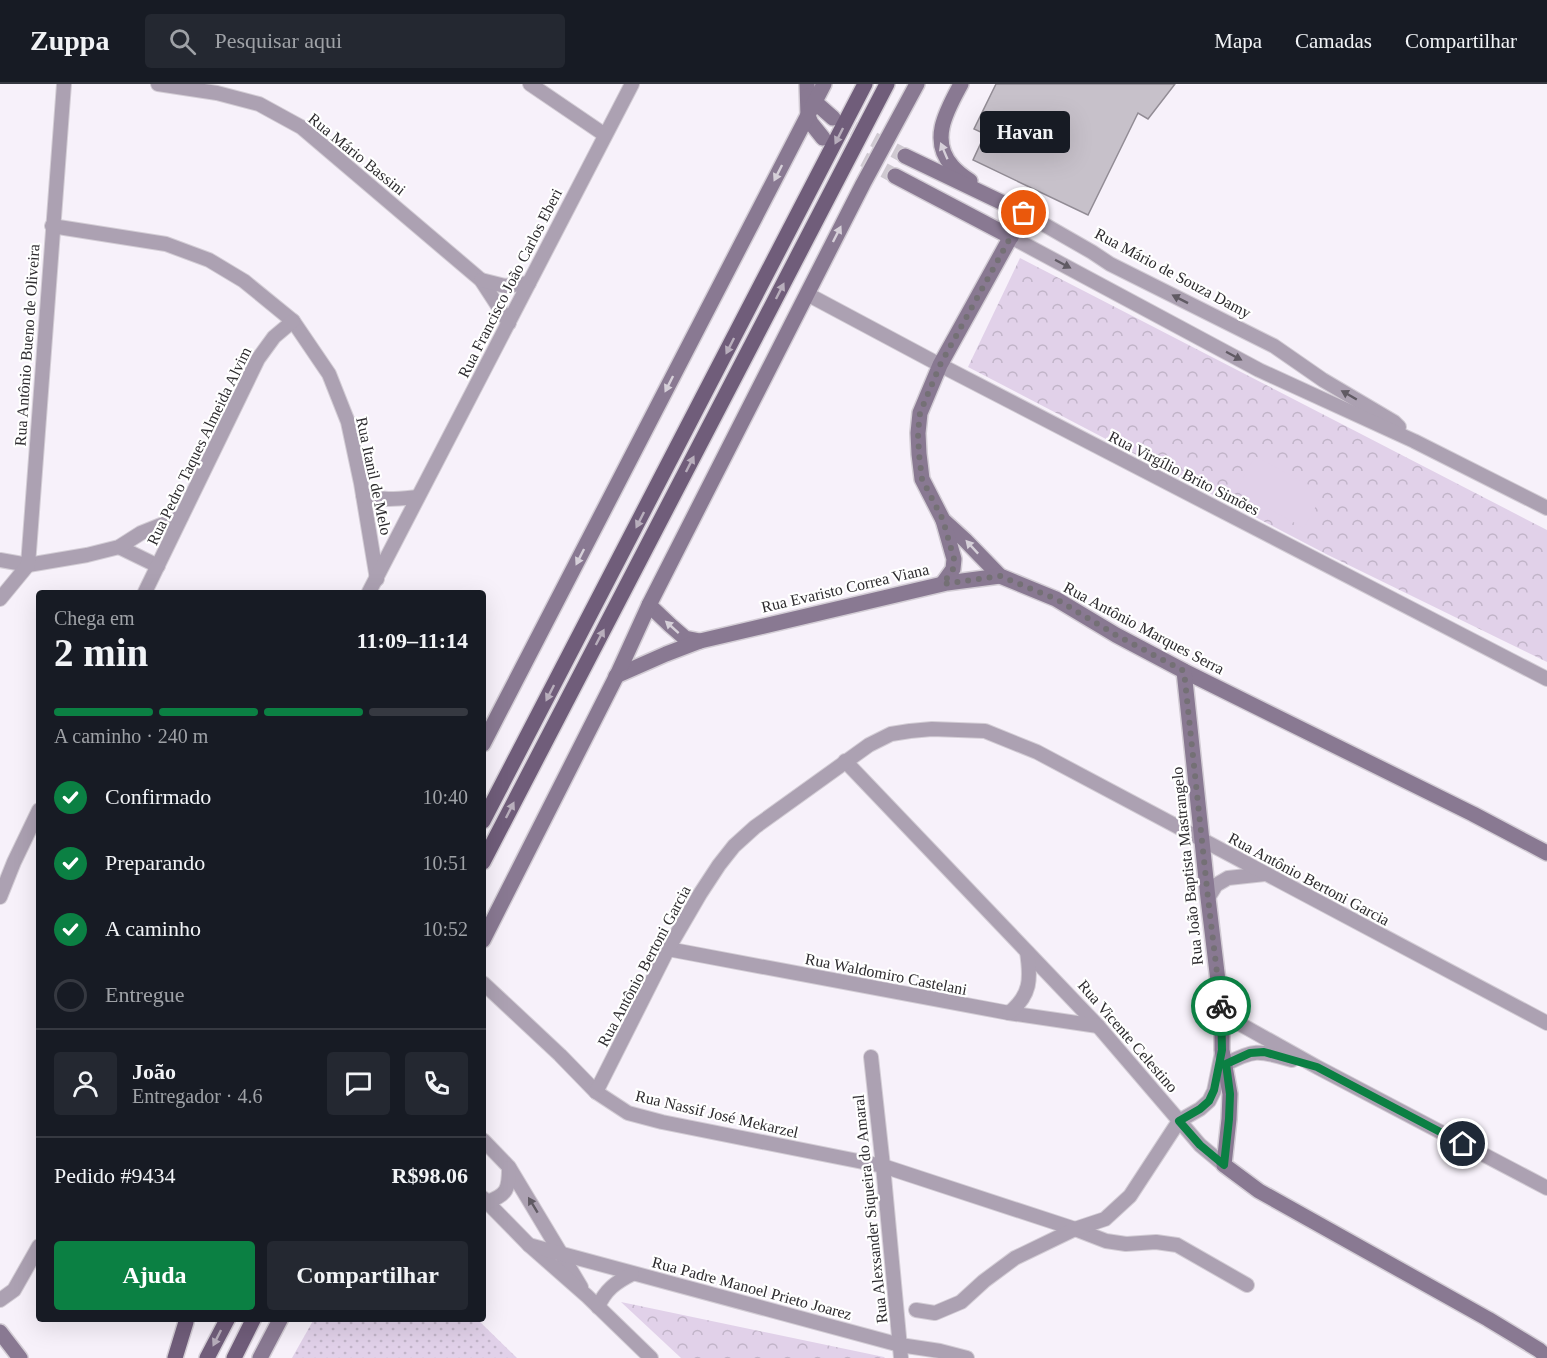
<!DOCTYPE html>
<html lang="pt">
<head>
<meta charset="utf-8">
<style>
  body { margin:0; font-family:"Times New Roman",serif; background:#242831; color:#f1f3f6; height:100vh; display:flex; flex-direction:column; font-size:22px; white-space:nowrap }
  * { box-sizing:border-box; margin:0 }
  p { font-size:20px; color:#9ea1a6 }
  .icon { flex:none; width:33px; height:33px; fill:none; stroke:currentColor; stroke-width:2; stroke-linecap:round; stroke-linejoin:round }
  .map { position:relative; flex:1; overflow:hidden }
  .side { position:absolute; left:36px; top:506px; width:450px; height:732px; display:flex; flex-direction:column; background:#171b24; border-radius:6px; box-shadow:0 6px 24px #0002 }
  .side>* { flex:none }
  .pin { position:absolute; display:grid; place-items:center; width:51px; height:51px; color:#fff; margin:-26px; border:3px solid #fff; border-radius:50%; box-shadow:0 2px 6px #0007 }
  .courier { position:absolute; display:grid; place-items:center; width:60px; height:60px; margin:-30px; border:4px solid #0b8043; border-radius:50%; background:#fff; color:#222; box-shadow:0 2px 8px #0007 }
  .bubble { position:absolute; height:42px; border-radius:6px; background:#171b24; box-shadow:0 6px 24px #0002; font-size:20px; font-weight:700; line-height:42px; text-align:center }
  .summary em { font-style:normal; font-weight:700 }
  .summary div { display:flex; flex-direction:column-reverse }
  .summary { display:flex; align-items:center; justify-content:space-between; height:102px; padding:0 18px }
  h1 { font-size:39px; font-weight:700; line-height:45px }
  .bar { display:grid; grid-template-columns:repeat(4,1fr); gap:9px 6px; align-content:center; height:72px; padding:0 18px }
  .bar i { height:8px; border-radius:4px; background:#363941 }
  .bar .active { background:#0b8043 }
  .bar p { grid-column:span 4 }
  .line { display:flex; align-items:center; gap:15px; padding:0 18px; border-top:2px solid #363941 }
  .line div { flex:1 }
  .round { display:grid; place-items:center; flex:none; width:63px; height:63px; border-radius:6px; background:#242831 }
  ol { padding:0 18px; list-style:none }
  li { display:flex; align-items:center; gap:18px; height:66px }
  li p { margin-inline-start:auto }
  li .icon { padding:6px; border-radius:50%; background:#0b8043; color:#fff; stroke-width:4 }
  li:last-child { color:#9ea1a6 }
  li i { width:33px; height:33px; border:3px solid #363941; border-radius:50% }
  .primary-button { display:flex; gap:12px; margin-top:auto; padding:12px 18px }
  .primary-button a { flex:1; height:69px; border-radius:6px; background:#0b8043; color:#fff; font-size:24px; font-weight:700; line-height:69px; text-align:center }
  .primary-button a+a { background:#242831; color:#f1f3f6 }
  header { display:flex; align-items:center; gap:36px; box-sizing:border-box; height:84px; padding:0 30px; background:#171b24; border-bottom:2px solid #363941 }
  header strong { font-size:28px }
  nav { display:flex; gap:33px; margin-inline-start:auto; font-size:21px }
  .search { width:420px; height:54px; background:#242831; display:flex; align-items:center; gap:15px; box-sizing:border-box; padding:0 21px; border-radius:6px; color:#9ea1a6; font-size:22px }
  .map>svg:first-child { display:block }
  .grass { fill:url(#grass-dots) }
  .park { fill:url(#park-crowns) }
  .pitch { fill:#e1d1e9 }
  .building { fill:#c7c1ca; stroke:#928c95; stroke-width:1.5 }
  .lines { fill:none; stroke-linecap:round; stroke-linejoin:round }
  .secondary-tunnel { stroke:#cfc9d1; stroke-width:15; stroke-dasharray:15 8; stroke-linecap:butt }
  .street-casing { stroke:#d3cdd5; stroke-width:16 }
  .secondary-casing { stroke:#d3cdd5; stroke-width:18 }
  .primary-casing { stroke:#d3cdd5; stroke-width:18 }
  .street { stroke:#aca1b2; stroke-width:14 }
  .secondary { stroke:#897992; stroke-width:15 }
  .primary { stroke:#705d7a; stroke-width:15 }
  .oneway { fill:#b8aebc }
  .oneway2 { fill:#d6d0d9 }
  .oneway3 { fill:#605a63 }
  .done { stroke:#747075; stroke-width:6; stroke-dasharray:0 10.8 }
  .route { stroke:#0b8043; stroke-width:8 }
  .labels { text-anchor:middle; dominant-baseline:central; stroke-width:4.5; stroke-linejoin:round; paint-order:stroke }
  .street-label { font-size:16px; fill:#2d2b2e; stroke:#fff }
</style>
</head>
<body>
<header>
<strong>Zuppa</strong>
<div class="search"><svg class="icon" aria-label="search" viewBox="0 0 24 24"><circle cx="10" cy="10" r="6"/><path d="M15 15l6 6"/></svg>Pesquisar aqui</div>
<nav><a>Mapa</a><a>Camadas</a><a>Compartilhar</a></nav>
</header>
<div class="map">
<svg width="1547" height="1274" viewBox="0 0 1547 1274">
  <defs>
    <pattern id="grass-dots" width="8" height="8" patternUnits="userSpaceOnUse" patternTransform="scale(1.5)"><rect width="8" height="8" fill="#e1d1e9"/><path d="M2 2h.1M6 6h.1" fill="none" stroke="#c1b4c8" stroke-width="1.8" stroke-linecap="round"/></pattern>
    <pattern id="park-crowns" width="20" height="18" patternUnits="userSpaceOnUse" patternTransform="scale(1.5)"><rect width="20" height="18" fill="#e1d1e9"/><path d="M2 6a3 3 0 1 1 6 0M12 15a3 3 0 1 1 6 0" fill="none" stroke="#c1b4c8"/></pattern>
  </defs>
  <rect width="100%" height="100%" fill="#f7f1fa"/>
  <!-- grass -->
  <path class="grass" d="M314 1235H477L517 1274H292Z"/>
  <!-- park -->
  <g class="park">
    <path d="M1020 174 1547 446V578L1328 471 968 283Z"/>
    <path d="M621 1218 884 1273 885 1274H681Z"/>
  </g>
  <!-- pitch -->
  <path class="pitch" d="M1255 372 1323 409 1304 444 1236 407Z"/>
  <!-- building -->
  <path class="building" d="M996 0H1175L1148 35 1138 29 1088 131 973 76 985 50 974 45Z"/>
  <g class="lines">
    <!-- secondary-tunnel -->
    <g class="secondary-tunnel">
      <path d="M833 34 905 72"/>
      <path d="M823 54 895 92"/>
    </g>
    <defs>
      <g id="street">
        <path d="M158 0 217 9 259 20 301 43 481 196 509 239"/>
        <path d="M530 0 605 51"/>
        <path d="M1024 129 1092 168 1110 180 1274 262 1323 296 1394 338 1399 343"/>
        <path d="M52 142 166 160 209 176 244 197 293 237 329 290 348 338 361 399 377 495"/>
        <path d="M1011 153 1259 286 1414 357 1547 424"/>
        <path d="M481 196 505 202 529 199"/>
        <path d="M807 210 940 281 1547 595"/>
        <path d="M363 411C383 417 397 415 417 413"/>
        <path d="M119 463 158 482"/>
        <path d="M0 476 28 481 87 471 119 463 141 449 181 433"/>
        <path d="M145 508 258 275 274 253 293 237"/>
        <path d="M369 508 632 0"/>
        <path d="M0 515 28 481 64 0"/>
        <path d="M845 677 1098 942 1200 1061 1224 1081"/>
        <path d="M0 813 14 778 39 726"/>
        <path d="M1208 814 1216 801 1228 794 1265 790"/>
        <path d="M668 865 1009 929 1098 942"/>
        <path d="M483 899 560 971 596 1008 628 1029 662 1038 883 1082 1075 1145 1106 1157 1126 1160 1156 1158 1177 1161 1247 1201"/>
        <path d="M1009 929C1031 911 1031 895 1027 868"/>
        <path d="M1222 930 1317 983 1547 1104"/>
        <path d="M871 973 883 1082 901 1274"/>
        <path d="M1226 980C1256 964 1260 967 1292 976"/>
        <path d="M596 1008 668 865 700 810 719 781 734 762 755 743 869 661 891 650 910 647 932 645 985 647 1037 668 1547 939"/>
        <path d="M483 1056 509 1083 581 1203"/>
        <path d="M483 1114 529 1161 587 1212 651 1274"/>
        <path d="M487 1118C507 1111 509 1105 509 1084"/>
        <path d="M529 1161 900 1261 940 1267 967 1274"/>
        <path d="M0 1216 14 1206 39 1162"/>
        <path d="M598 1223C605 1206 616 1198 632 1190"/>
        <path d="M916 1226 935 1229 961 1218 984 1197 1015 1174 1075 1145 1105 1135 1130 1112 1179 1037 1200 1025 1209 1017 1214 1007 1222 968"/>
      </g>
      <g id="secondary">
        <path d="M807 0 808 32 811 39 823 54"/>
        <path d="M961 0C947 26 929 56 952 82 957 88 964 93 970 97"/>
        <path d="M808 12 833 34"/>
        <path d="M905 72 1024 129 940 281 920 329 918 349 919 370 922 395 943 436 965 456 1000 492 1056 515 1116 551 1184 587 1473 730 1547 769"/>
        <path d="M895 92 1011 153"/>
        <path d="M943 499 953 485 954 475 943 436"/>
        <path d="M649 521 670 541 685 554 700 557"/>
        <path d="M1184 587 1208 814 1222 930V966L1230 1010 1229 1035 1224 1081 1259 1107 1488 1235 1539 1266 1547 1273"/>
        <path d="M616 592 666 570 700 557 947 499 1000 492"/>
        <path d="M483 660 824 0"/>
        <path d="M483 856 618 589 649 521 807 210 863 100 917 0"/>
        <path d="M0 1248 20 1274"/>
        <path d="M260 1274 281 1234"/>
      </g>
      <g id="primary">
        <path d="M483 737 865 0"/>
        <path d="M483 778 887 0"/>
        <path d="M175 1274 186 1238"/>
        <path d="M207 1274 228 1234"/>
        <path d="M234 1274 254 1234"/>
      </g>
    </defs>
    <!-- street casing -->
    <use href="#street" class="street-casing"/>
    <!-- secondary casing -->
    <use href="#secondary" class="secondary-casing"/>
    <!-- primary casing -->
    <use href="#primary" class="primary-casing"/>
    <!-- street -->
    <use href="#street" class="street"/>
    <!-- secondary -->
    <use href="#secondary" class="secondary"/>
    <!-- primary -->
    <use href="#primary" class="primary"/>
  </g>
  <!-- one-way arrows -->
  <defs><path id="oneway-solid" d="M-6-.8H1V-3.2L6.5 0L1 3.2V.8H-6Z" transform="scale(1.5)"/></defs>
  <g class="oneway">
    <use href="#oneway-solid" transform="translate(839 52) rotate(117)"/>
    <use href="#oneway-solid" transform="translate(780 207) rotate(-63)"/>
    <use href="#oneway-solid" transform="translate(730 262) rotate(117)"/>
    <use href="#oneway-solid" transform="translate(690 380) rotate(-63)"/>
    <use href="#oneway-solid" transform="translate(640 436) rotate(117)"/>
    <use href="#oneway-solid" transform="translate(600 553) rotate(-62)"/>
    <use href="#oneway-solid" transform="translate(550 609) rotate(117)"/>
    <use href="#oneway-solid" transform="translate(510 726) rotate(-63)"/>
    <use href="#oneway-solid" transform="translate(217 1254) rotate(117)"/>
  </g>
  <g class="oneway2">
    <use href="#oneway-solid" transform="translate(944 67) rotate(-113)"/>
    <use href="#oneway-solid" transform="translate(778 89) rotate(117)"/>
    <use href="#oneway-solid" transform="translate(837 150) rotate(-63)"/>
    <use href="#oneway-solid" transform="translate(669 300) rotate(117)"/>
    <use href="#oneway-solid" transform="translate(972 463) rotate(-133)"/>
    <use href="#oneway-solid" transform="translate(580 473) rotate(117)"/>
    <use href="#oneway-solid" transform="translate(672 543) rotate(-138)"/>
  </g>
  <g class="oneway3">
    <use href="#oneway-solid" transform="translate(1063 180) rotate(28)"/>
    <use href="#oneway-solid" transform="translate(1180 215) rotate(-153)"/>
    <use href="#oneway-solid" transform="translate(1234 272) rotate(28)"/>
    <use href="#oneway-solid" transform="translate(1349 311) rotate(-150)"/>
    <use href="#oneway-solid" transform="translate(533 1121) rotate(-121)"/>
  </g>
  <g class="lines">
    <!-- done -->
    <path class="done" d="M1024 129 940 281 920 329 918 349 919 370 922 395 943 436 954 475 953 485 943 500 1000 492 1056 515 1116 551 1184 587 1208 814 1221 922"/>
    <!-- route -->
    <path class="route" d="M1221 922 1222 966 1214 1006 1209 1017 1200 1025 1179 1037 1200 1061 1224 1081 1229 1035 1230 1010 1226 980 1250 969 1264 968 1317 983 1463 1060"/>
  </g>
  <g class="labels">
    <!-- street labels -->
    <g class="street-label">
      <text transform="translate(357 70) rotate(39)">Rua Mário Bassini</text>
      <text transform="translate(1173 189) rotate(28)">Rua Mário de Souza Damy</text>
      <text transform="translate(510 199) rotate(-63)">Rua Francisco João Carlos Eberi</text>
      <text transform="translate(27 261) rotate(-86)">Rua Antônio Bueno de Oliveira</text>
      <text transform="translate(199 362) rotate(-64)">Rua Pedro Taques Almeida Alvim</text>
      <text transform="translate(1184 389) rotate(27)">Rua Virgílio Brito Simões</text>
      <text transform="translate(374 392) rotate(78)">Rua Itanil de Melo</text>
      <text transform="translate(845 504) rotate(-13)">Rua Evaristo Correa Viana</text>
      <text transform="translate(1144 544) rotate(28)">Rua Antônio Marques Serra</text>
      <text transform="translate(1187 782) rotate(-96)">Rua João Baptista Mastrangelo</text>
      <text transform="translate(1309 795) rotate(28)">Rua Antônio Bertoni Garcia</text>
      <text transform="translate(644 882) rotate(-62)">Rua Antônio Bertoni Garcia</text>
      <text transform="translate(886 890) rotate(11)">Rua Waldomiro Castelani</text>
      <text transform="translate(1128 952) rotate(49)">Rua Vicente Celestino</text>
      <text transform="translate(717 1030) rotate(13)">Rua Nassif José Mekarzel</text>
      <text transform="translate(870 1125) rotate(-96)">Rua Alexsander Siqueira do Amaral</text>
      <text transform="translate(752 1204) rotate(15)">Rua Padre Manoel Prieto Joarez</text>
    </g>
  </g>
</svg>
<div class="pin" style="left:1024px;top:129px;background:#ea580c"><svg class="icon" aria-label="bag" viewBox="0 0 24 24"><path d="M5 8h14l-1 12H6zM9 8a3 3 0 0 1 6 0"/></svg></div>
<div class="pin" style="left:1463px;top:1060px;background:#1f2937"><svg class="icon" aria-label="home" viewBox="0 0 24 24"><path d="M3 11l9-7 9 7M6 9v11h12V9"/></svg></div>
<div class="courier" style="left:1221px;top:922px"><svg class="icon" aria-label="bike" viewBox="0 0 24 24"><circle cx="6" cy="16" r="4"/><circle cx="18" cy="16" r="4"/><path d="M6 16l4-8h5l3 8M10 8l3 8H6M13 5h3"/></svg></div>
<div class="bubble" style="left:980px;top:27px;width:90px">Havan</div>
<section class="side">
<div class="summary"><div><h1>2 min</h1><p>Chega em</p></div><em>11:09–11:14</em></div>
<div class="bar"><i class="active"></i><i class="active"></i><i class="active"></i><i></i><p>A caminho · 240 m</p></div>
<ol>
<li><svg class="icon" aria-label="check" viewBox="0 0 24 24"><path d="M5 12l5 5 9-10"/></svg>Confirmado<p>10:40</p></li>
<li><svg class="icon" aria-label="check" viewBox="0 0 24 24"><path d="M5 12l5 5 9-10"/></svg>Preparando<p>10:51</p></li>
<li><svg class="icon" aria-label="check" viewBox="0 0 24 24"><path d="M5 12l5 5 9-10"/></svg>A caminho<p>10:52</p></li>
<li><i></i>Entregue</li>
</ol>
<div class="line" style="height:108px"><a class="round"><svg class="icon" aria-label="person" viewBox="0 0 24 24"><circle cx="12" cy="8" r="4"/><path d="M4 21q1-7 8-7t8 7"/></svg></a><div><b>João</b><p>Entregador · 4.6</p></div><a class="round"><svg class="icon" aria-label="chat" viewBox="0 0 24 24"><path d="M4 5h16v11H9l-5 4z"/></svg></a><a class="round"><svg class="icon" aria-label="phone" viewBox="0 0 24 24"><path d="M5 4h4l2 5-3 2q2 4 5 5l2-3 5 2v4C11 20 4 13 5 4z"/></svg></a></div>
<div class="line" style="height:78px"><div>Pedido #9434</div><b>R$98.06</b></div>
<div class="primary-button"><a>Ajuda</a><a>Compartilhar</a></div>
</section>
</div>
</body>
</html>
